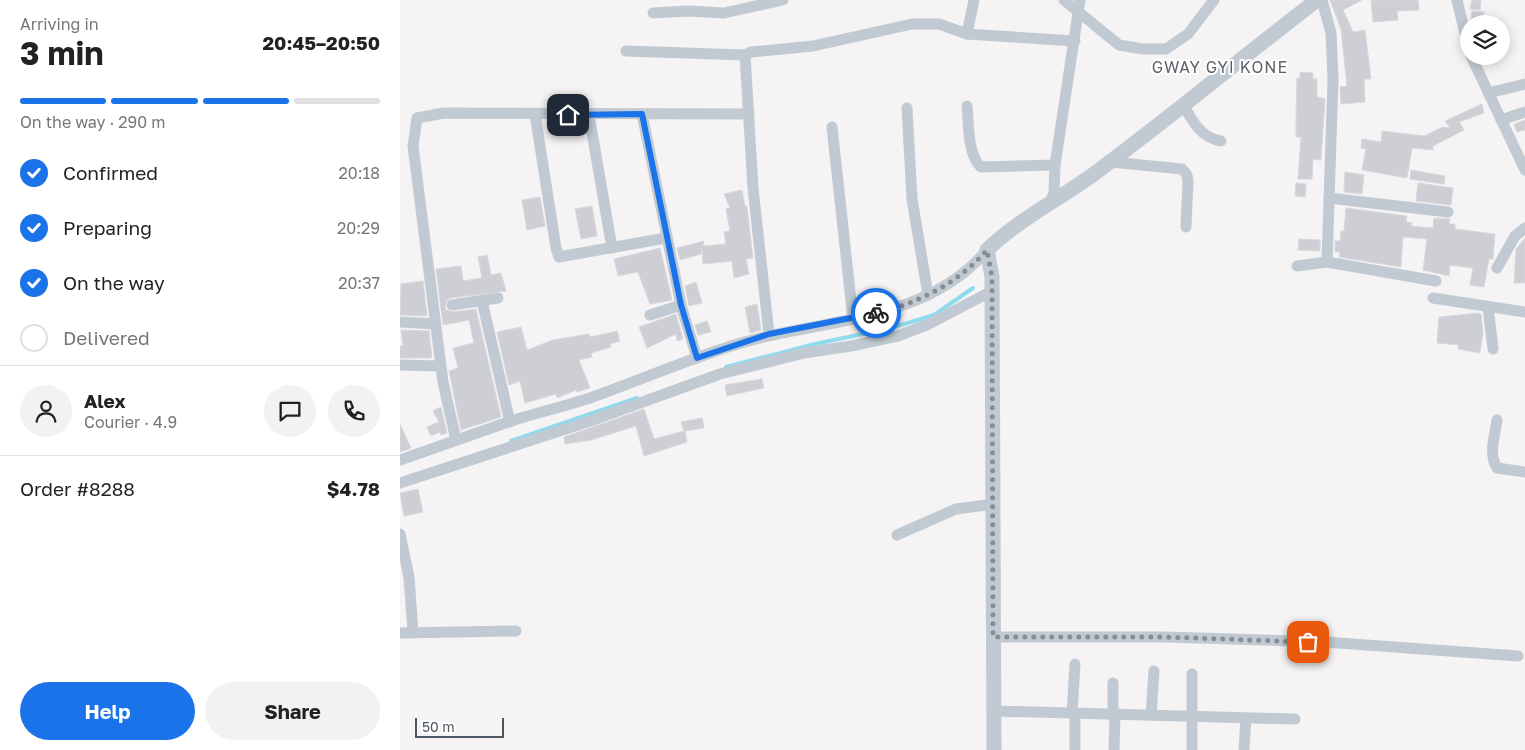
<!DOCTYPE html>
<html lang="en">
<head>
<meta charset="utf-8">
<style>
  body { margin:0; font-family:"Golos Text",sans-serif; background:#f2f2f2; color:#222; height:100vh; display:flex; flex-direction:column; font-size:19px; white-space:nowrap }
  * { box-sizing:border-box; margin:0 }
  p { font-size:16px; color:#767676 }
  .icon { flex:none; width:28px; height:28px; fill:none; stroke:currentColor; stroke-width:2; stroke-linecap:round; stroke-linejoin:round }
  .map { position:relative; flex:1; overflow:hidden }
  .details { display:flex; flex-direction:column; background:#fff; width:400px }
  .details>* { flex:none }
  .controls { position:absolute; left:1060px; top:15px; display:grid; gap:10px }
  .controls a { display:grid; place-items:center; width:50px; height:50px; border-radius:50%; background:#fff; box-shadow:0 2px 12px #0003; font-size:25px }
  .scale { position:absolute; left:15px; bottom:12px; width:89px; box-sizing:border-box; padding-left:5px; border:2px solid #4a5661; border-top:0; font-size:14px; line-height:18px; white-space:nowrap; color:#4a5661; -webkit-text-stroke:4px #fff; paint-order:stroke }
  .pin { position:absolute; display:grid; place-items:center; width:42px; height:42px; color:#fff; margin:-21px; border-radius:10px; box-shadow:0 2px 8px #0006 }
  .courier { position:absolute; display:grid; place-items:center; width:50px; height:50px; margin:-25px; border:4px solid #1a73e8; border-radius:50%; background:#fff; color:#222; box-shadow:0 1px 6px #0007 }
  .head em { font-style:normal; font-weight:700 }
  .head div { display:flex; flex-direction:column-reverse }
  .head { display:flex; align-items:center; justify-content:space-between; height:85px; padding:0 20px }
  h1 { font-size:32px; font-weight:700; line-height:38px }
  .bar { display:grid; grid-template-columns:repeat(4,1fr); gap:8px 5px; align-content:center; height:60px; padding:0 20px }
  .bar i { height:6px; border-radius:4px; background:#e0e0e0 }
  .bar .on { background:#1a73e8 }
  .bar p { grid-column:span 4 }
  .line { display:flex; align-items:center; gap:12px; padding:0 20px; border-top:1px solid #e0e0e0 }
  .line div { flex:1 }
  .round { display:grid; place-items:center; flex:none; width:52px; height:52px; border-radius:26px; background:#f2f2f2 }
  ol { padding:0 20px; list-style:none }
  li { display:flex; align-items:center; gap:15px; height:55px }
  li p { margin-inline-start:auto }
  li .icon { padding:5px; border-radius:50%; background:#1a73e8; color:#fff; stroke-width:4 }
  li:last-child { color:#767676 }
  li i { width:28px; height:28px; border:2px solid #e0e0e0; border-radius:50% }
  .primary-button { display:flex; gap:10px; margin-top:auto; padding:10px 20px }
  .primary-button a { flex:1; height:58px; border-radius:30px; background:#1a73e8; color:#fff; font-size:20px; font-weight:700; line-height:58px; text-align:center }
  .primary-button a+a { background:#f2f2f2; color:#222 }
  main { display:flex; flex:1; min-height:0 }
  .map>svg:first-child { display:block }
  .lines { fill:none; stroke-linecap:round; stroke-linejoin:round }
  .stream { stroke:#90daee; stroke-width:4 }
  .building { fill:#cdcfd5; stroke:#d7d9de }
  .minor { stroke:#c1cad2; stroke-width:11 }
  .tertiary { stroke:#c1cad2; stroke-width:15 }
  .done { stroke:#868d94; stroke-width:5; stroke-dasharray:0 9 }
  .route { stroke:#1a73e8; stroke-width:6 }
  .labels { text-anchor:middle; dominant-baseline:central; stroke-width:4; stroke-linejoin:round; paint-order:stroke }
  .quarter-label { font-size:16px; letter-spacing:1px; fill:#5f6368; stroke:#fff }
</style>
</head>
<body>
<main>
<section class="details">
<div class="head"><div><h1>3 min</h1><p>Arriving in</p></div><em>20:45–20:50</em></div>
<div class="bar"><i class="on"></i><i class="on"></i><i class="on"></i><i></i><p>On the way · 290 m</p></div>
<ol>
<li><svg class="icon" aria-label="check" viewBox="0 0 24 24"><path d="M5 12l5 5 9-10"/></svg>Confirmed<p>20:18</p></li>
<li><svg class="icon" aria-label="check" viewBox="0 0 24 24"><path d="M5 12l5 5 9-10"/></svg>Preparing<p>20:29</p></li>
<li><svg class="icon" aria-label="check" viewBox="0 0 24 24"><path d="M5 12l5 5 9-10"/></svg>On the way<p>20:37</p></li>
<li><i></i>Delivered</li>
</ol>
<div class="line" style="height:90px"><a class="round"><svg class="icon" aria-label="person" viewBox="0 0 24 24"><circle cx="12" cy="8" r="4"/><path d="M4 21q1-7 8-7t8 7"/></svg></a><div><b>Alex</b><p>Courier · 4.9</p></div><a class="round"><svg class="icon" aria-label="chat" viewBox="0 0 24 24"><path d="M4 5h16v11H9l-5 4z"/></svg></a><a class="round"><svg class="icon" aria-label="phone" viewBox="0 0 24 24"><path d="M5 4h4l2 5-3 2q2 4 5 5l2-3 5 2v4C11 20 4 13 5 4z"/></svg></a></div>
<div class="line" style="height:65px"><div>Order #8288</div><b>$4.78</b></div>
<div class="primary-button"><a>Help</a><a>Share</a></div>
</section>
<div class="map">
<svg width="1125" height="750" viewBox="0 0 1125 750">
  <rect width="100%" height="100%" fill="#f5f3f3"/>
  <g class="lines">
    <!-- stream -->
    <g class="stream">
      <path d="M326 367 415 344 491 328 534 315 573 288"/>
      <path d="M111 441 237 398"/>
    </g>
  </g>
  <!-- building -->
  <g class="building">
    <path d="M930 0H962L943 10 953 32 965 30 971 79H964L965 102 941 104 940 87 947 86 941 29Z"/>
    <path d="M971 0H1018L1019 10 997 11 998 20 973 22Z"/>
    <path d="M1072 0H1081L1080 10 1070 9Z"/>
    <path d="M1072 11 1084 12 1083 24H1071Z"/>
    <path d="M900 72 913 73V79H917V97L925 99 921 160 913 159 912 179H898L901 137H896V115L897 78H900Z"/>
    <path d="M1082 104 1084 113 1059 122 1064 130 1033 146V150L1012 148 1007 178 962 170 966 149 961 148 962 139 981 142 982 131 1024 136 1043 127 1050 128 1045 121Z"/>
    <path d="M1125 120V130L1117 132 1114 124Z"/>
    <path d="M1011 170 1045 176 1044 184 1010 179Z"/>
    <path d="M945 172 964 175 962 194 944 192Z"/>
    <path d="M896 183 906 184 905 197 895 196Z"/>
    <path d="M1018 183 1053 188 1051 205 1016 201Z"/>
    <path d="M342 190 345 206H347L353 258 346 259 349 274 334 278 332 261 303 264 302 248 301 254 280 260 277 248 304 241 303 246 326 244 324 232 330 231 326 209 330 208 324 194Z"/>
    <path d="M140 197 145 226 127 230 122 200Z"/>
    <path d="M192 206 197 236 181 239 175 209Z"/>
    <path d="M946 208 1007 216 1006 222 1012 223 1011 226 1033 228 1034 218 1050 219 1049 224H1055V229L1095 234 1093 259H1089L1084 287 1070 285 1073 268 1050 265 1049 276 1023 270 1027 239 1003 237 1001 267 939 257 940 252H935V241H940L941 231H944Z"/>
    <path d="M1125 238V283H1114L1116 249Z"/>
    <path d="M899 239 920 240V251L898 250Z"/>
    <path d="M260 248 272 300 250 304 238 272 218 276 214 259Z"/>
    <path d="M87 255 91 275 101 273 106 291 51 298 47 300 45 306 46 310 53 312 76 309 101 417 61 430 49 371 58 368 53 348 74 343 69 320 43 325 36 269 61 266 63 281 82 278 78 257Z"/>
    <path d="M23 281 27 316 0 315 1 284Z"/>
    <path d="M296 282 302 303 289 306 285 286Z"/>
    <path d="M357 304 361 330 350 333 345 307Z"/>
    <path d="M1078 313 1081 314 1083 332 1080 353 1058 349 1059 345 1037 343 1039 317Z"/>
    <path d="M276 314 283 339 277 341 276 334 247 348 239 327Z"/>
    <path d="M307 321 311 332 298 335 295 325Z"/>
    <path d="M121 327 127 350 153 340 189 334 190 337 217 331 220 341 210 344 211 347 191 353 192 357 179 360 190 388 177 392 176 390 157 398 156 394 125 403 120 381 109 385 97 332Z"/>
    <path d="M1 330 29 331 32 358H0V346H3Z"/>
    <path d="M362 379 364 388 327 396 325 385Z"/>
    <path d="M41 407 47 433 41 435 40 432 31 436 27 427 39 422 33 411Z"/>
    <path d="M244 409 254 439 284 431 281 422 302 418 304 428 285 431 287 442 244 456 236 426 191 440 165 444 164 437Z"/>
    <path d="M0 424 11 448 0 452Z"/>
    <path d="M18 489 23 512 4 516 0 493Z"/>
  </g>
  <g class="lines">
    <!-- minor -->
    <g class="minor">
      <path d="M664 0 719 45 743 49H766L788 34 814 0"/>
      <path d="M922 0 931 33 933 79 927 262"/>
      <path d="M1057 0 1069 50"/>
      <path d="M253 13 288 11 324 13 383 0"/>
      <path d="M567 34 675 41"/>
      <path d="M226 51 345 55"/>
      <path d="M1071 56 1125 170"/>
      <path d="M1088 93 1125 84"/>
      <path d="M783 104C792 121 801 138 821 141"/>
      <path d="M567 106C569 124 567 154 581 167L655 165"/>
      <path d="M507 108 512 199 528 295"/>
      <path d="M135 114 156 248 159 257 266 238"/>
      <path d="M242 114 281 305 297 358"/>
      <path d="M189 115 212 248"/>
      <path d="M1101 120 1125 112"/>
      <path d="M432 127 453 319"/>
      <path d="M711 162 782 169 787 175 788 181 786 227"/>
      <path d="M929 198 1048 212"/>
      <path d="M649 204 654 193 655 165 680 0"/>
      <path d="M897 266 927 262 1036 281"/>
      <path d="M1097 268 1115 236 1125 228"/>
      <path d="M1033 298 1125 312"/>
      <path d="M82 301 110 422"/>
      <path d="M52 305 98 298"/>
      <path d="M1088 307 1093 349"/>
      <path d="M250 315 281 305"/>
      <path d="M0 322 35 324"/>
      <path d="M369 334 353 188 345 55 351 52 413 46 512 24H539L567 34 574 0"/>
      <path d="M0 365 40 366"/>
      <path d="M1097 420C1095 435 1088 454 1097 468L1125 472"/>
      <path d="M56 440 43 382 13 146 17 118 44 113 349 114"/>
      <path d="M0 460C37 447 74 434 111 421 136 413 162 407 187 399 232 383 277 364 322 349 409 318 523 327 587 250"/>
      <path d="M0 483 190 421 320 374 404 353 451 346 498 336 529 324 592 291"/>
      <path d="M0 534 9 577 13 632"/>
      <path d="M497 535 556 509 594 504"/>
      <path d="M0 633 116 631"/>
      <path d="M593 637H765L925 642 1118 656"/>
      <path d="M593 711 895 719"/>
      <path d="M672 713 675 664"/>
      <path d="M675 713V750"/>
      <path d="M713 713V683"/>
      <path d="M751 715 754 671"/>
      <path d="M714 750 715 713"/>
      <path d="M792 750V674"/>
      <path d="M844 750 846 718"/>
    </g>
    <!-- tertiary -->
    <path class="tertiary" d="M594 750 592 277 587 250C620 218 662 198 698 171 772 116 844 56 917 0"/>
  </g>
  <g class="lines">
    <!-- done -->
    <path class="done" d="M476 313C517 304 560 282 587 250L592 277 593 637H765L908 642"/>
    <!-- route -->
    <path class="route" d="M168 115 242 114 281 305 297 358 369 334 476 313"/>
  </g>
  <g class="labels">
    <!-- quarter labels -->
    <g class="quarter-label">
      <text x="820" y="67">GWAY GYI KONE</text>
    </g>
  </g>
</svg>
<div class="controls">
<a><svg class="icon" aria-label="layers" viewBox="0 0 24 24"><path d="M12 4l9 5-9 5-9-5zM3 14l9 5 9-5"/></svg></a>
</div>
<div class="scale">50 m</div>
<div class="pin" style="left:908px;top:642px;background:#ea580c"><svg class="icon" aria-label="bag" viewBox="0 0 24 24"><path d="M5 8h14l-1 12H6zM9 8a3 3 0 0 1 6 0"/></svg></div>
<div class="pin" style="left:168px;top:115px;background:#1f2937"><svg class="icon" aria-label="home" viewBox="0 0 24 24"><path d="M3 11l9-7 9 7M6 9v11h12V9"/></svg></div>
<div class="courier" style="left:476px;top:313px"><svg class="icon" aria-label="bike" viewBox="0 0 24 24"><circle cx="6" cy="16" r="4"/><circle cx="18" cy="16" r="4"/><path d="M6 16l4-8h5l3 8M10 8l3 8H6M13 5h3"/></svg></div>
</div>
</main>
</body>
</html>
